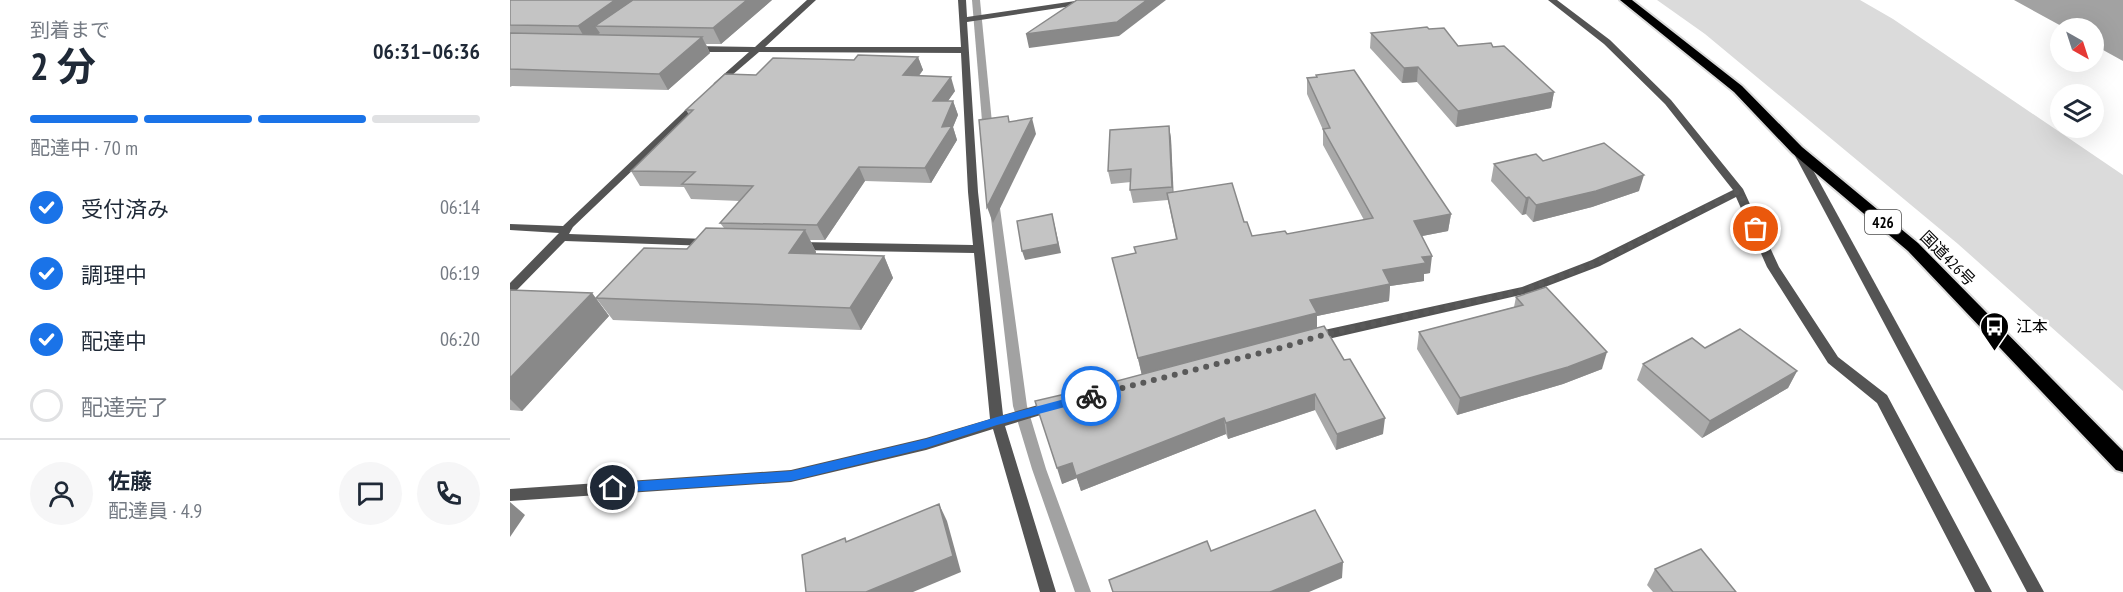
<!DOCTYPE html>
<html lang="ja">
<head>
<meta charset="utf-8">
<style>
  body { margin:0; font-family:"PT Sans Narrow","Noto Sans JP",sans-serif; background:#f6f6f7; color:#1f2937; height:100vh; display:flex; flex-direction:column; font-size:22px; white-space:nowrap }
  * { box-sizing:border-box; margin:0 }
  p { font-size:20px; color:#747a83 }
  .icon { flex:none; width:33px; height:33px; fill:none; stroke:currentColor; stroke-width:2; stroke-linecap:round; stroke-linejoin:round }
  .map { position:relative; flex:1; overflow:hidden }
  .drawer { display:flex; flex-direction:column; background:#fff; width:510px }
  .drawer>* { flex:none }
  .needle { width:39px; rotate:141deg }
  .controls { position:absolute; left:1540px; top:18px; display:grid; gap:12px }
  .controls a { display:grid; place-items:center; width:54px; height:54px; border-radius:50%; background:#fff; box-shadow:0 6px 24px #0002; font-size:30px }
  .pin { position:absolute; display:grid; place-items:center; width:51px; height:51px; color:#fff; margin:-26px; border:3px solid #fff; border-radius:50%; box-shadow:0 2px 6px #0007 }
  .courier { position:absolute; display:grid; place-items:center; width:60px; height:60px; margin:-30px; border:4px solid #1a73e8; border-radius:50%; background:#fff; color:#222; box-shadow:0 2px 8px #0007 }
  .headline em { font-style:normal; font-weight:700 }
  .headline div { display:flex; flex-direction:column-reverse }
  .headline { display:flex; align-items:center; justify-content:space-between; height:102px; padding:0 30px }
  h1 { font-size:39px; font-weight:700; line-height:45px }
  .bar { display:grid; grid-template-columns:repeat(4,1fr); gap:9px 6px; align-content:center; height:72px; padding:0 30px }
  .bar i { height:8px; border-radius:4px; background:#e0e1e3 }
  .bar .current { background:#1a73e8 }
  .bar p { grid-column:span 4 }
  .line { display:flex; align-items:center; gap:15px; padding:0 30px; border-top:2px solid #e0e1e3 }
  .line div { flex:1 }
  .round { display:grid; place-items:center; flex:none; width:63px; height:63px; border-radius:32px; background:#f6f6f7 }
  ol { padding:0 30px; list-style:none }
  li { display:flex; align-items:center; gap:18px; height:66px }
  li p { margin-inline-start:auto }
  li .icon { padding:6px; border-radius:50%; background:#1a73e8; color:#fff; stroke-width:4 }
  li:last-child { color:#747a83 }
  li i { width:33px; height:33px; border:3px solid #e0e1e3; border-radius:50% }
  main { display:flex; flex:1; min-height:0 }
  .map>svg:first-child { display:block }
  .green { fill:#dbdbdb }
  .water { fill:#a2a2a2 }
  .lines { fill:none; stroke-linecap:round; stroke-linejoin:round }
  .stream { fill:#a2a2a2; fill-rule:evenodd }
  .trunk-casing { stroke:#dbdbdb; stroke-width:4 }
  .minor { fill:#545454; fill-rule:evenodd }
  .trunk { fill:#000; fill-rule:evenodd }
  .wall { fill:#a9a9a9 }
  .shaded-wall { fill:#898989 }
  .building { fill:#c4c4c4; stroke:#898989; stroke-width:1.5 }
  .route { fill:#1a73e8 }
  .done { stroke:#595959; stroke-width:6; stroke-dasharray:0 10.8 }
  .labels { text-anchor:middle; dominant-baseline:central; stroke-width:5; stroke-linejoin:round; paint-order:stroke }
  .shield { fill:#fff; stroke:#4c4c4c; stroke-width:1.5 }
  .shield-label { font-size:15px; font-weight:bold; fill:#000 }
  .street-label { font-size:16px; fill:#000; stroke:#fff }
  .poi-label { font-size:16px; fill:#000; stroke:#fff; text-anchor:start }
</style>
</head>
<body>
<main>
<section class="drawer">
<div class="headline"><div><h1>2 分</h1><p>到着まで</p></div><em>06:31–06:36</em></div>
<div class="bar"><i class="current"></i><i class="current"></i><i class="current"></i><i></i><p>配達中 · 70 m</p></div>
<ol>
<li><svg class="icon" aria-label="check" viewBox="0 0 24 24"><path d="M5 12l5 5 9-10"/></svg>受付済み<p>06:14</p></li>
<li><svg class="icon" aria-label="check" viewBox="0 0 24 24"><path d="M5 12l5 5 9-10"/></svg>調理中<p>06:19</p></li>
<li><svg class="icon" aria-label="check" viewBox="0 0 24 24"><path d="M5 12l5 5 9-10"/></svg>配達中<p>06:20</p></li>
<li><i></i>配達完了</li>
</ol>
<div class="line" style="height:108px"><a class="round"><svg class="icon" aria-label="person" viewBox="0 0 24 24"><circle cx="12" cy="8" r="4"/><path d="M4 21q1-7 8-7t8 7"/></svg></a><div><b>佐藤</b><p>配達員 · 4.9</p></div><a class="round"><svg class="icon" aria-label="chat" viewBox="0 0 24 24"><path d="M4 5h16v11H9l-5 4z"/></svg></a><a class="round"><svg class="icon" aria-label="phone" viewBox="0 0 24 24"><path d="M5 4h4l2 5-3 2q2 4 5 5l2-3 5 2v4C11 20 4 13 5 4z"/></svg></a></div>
</section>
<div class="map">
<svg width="1613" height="592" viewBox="0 0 1613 592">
  <rect width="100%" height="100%" fill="#fff"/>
  <!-- green -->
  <path class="green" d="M1147 0H1350L1383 19 1613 175V391L1448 244 1195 34Z"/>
  <!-- water -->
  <path class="water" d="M1504 0H1613V61L1584 45V28H1555Z"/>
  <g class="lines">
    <!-- stream -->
    <g class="stream">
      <path d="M462 0H470L483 133 478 136 473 133Z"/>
      <path d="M484 198 489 201 517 406 536 469 581 592H565L522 469 503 406 479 201Z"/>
    </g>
    <defs>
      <path id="trunk" d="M1110 0H1122L1232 86 1292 147 1408 243 1613 451V472L1606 470 1398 251 1282 153 1224 92Z"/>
    </defs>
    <!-- trunk casing -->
    <use href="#trunk" class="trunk-casing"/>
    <!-- minor -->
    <g class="minor">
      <path d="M297 0H306L255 47H451L448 0H456L457 17 572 0H592L588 2 457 22 468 192 493 415 542 401 547 402 549 406 547 410 495 426 546 592H530L483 429 416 450 281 482 0 501V489L281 470 416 438 480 419 464 253 289 250 283 246 289 242 463 245 458 192 451 53 249 52 207 88 203 85 204 83 239 52H182L178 49 182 46 245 47Z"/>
      <path d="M1038 0H1047L1100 40 1161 100 1233 189 1269 267 1328 357 1377 395 1482 592H1465L1367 403 1318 363 1257 267 1226 197 1090 266 1019 293 805 342 801 340 799 337 801 334 805 332 1012 287 1082 260 1223 190 1155 104 1094 44Z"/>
      <path d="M188 100 193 103 191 105 63 227 59 234 196 239 200 240 202 243 200 246 55 241 4 293 0 294V283L49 233 0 230V224L53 226 185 101Z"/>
      <path d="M1287 147 1292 150 1534 592H1517L1282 150Z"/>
    </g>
    <!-- trunk -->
    <use href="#trunk" class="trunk"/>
  </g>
  <!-- wall -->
  <g class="wall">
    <path d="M0 0H262L211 44H196L200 53 158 90 2 86 0 87Z"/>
    <path d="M919 29 948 46 983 47 1044 92 1041 108 946 127 907 82 892 83 860 48 861 33Z"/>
    <path d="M408 57 413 70 409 76 445 91 438 101H443L448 115 443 127 447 140 421 183 355 181 315 240H300L306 252V254L374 256 383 278 351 330 103 320 86 298 214 228 210 223 230 201 181 199 174 187 130 186 121 171 179 115 176 110 246 75 344 60Z"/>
    <path d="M806 75 941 214 938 231 912 236 920 273 914 274V281L880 286 879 301 807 316V328L873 434 826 450 805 410 718 439 716 434 571 491 567 478 552 484 578 394 587 393 632 375 602 258 625 253 666 239 658 200 623 203 620 190 621 182 601 184 598 171 659 126 661 139 663 192 734 222 742 236 777 234 854 220 813 145V130L797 94V78L806 77Z"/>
    <path d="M1033 161 1129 191 1082 207 1023 222 1016 214 1012 215 981 181 984 164Z"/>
    <path d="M0 290 82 293 99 316 12 411 0 410Z"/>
    <path d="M1006 297 1092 369 1053 384 947 415 907 349 909 332 1004 307Z"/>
    <path d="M1133 364 1287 371 1278 388 1192 438 1127 380Z"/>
    <path d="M1145 569 1226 592H1143L1137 585Z"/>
  </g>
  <!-- shaded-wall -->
  <g class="shaded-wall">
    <path d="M105 0H136L85 26 90 33 77 42 68 26Z"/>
    <path d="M237 0H262L211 44 203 28Z"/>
    <path d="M637 0H656L609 36 519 48 516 34Z"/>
    <path d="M192 37 200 53 158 90 149 74Z"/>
    <path d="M408 57 413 70 398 89 393 75Z"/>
    <path d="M908 67 907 82 892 83 894 68Z"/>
    <path d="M441 77 445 91 428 115 423 101Z"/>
    <path d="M1044 92 1041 108 946 127 948 111Z"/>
    <path d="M443 101 448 115 443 127 447 140 421 183 415 168Z"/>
    <path d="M522 118 526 134 483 223 477 207Z"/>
    <path d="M659 126 661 139 664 200 662 187Z"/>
    <path d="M349 167 355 181 315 240 307 225Z"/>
    <path d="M1134 175 1129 191 1082 207 1023 222 1026 205Z"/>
    <path d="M1019 197 1016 214 1012 215 1016 198Z"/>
    <path d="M542 214 551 253 515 260 512 251Z"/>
    <path d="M941 214 938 231 902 238 904 221Z"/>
    <path d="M295 230 306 252 291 275 279 253Z"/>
    <path d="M374 256 383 278 351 330 340 308Z"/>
    <path d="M922 256 920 273 914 274V281L880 286 879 301 807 316V330L632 376 628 358 800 300 873 270 912 257Z"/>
    <path d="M82 293 99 316 12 411 0 399V378Z"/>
    <path d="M1097 352 1092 369 1053 384 947 415 950 398Z"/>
    <path d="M1287 371 1278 388 1192 438 1200 421Z"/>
    <path d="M805 394V410L718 439 716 423Z"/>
    <path d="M714 418 716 434 571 491 566 476Z"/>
    <path d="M875 418 873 434 826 450 827 434Z"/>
    <path d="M562 463 567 478 552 484 547 468Z"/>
    <path d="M0 502 15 515 0 537Z"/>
    <path d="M429 504 437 521 451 572 403 592H356Z"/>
    <path d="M833 562 832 578 799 592H760Z"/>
  </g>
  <!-- building -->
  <g class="building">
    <path d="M0 0H105L68 26 0 25Z"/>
    <path d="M123 0H237L203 28 85 26Z"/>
    <path d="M567 0H637L607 22 516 34Z"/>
    <path d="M917 27 919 29 934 28 948 46 981 43 983 47 994 46 1044 92 948 111 908 67 894 68 861 33Z"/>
    <path d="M0 33 192 37 149 74 0 69Z"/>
    <path d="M348 55 408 57 393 75 441 77 423 101H443L432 127 442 126 415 168 349 167 307 225 210 223 243 186 172 184 185 172 121 171 183 110H176L215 74 246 75 263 58 344 60Z"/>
    <path d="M844 70 941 214 904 221 922 256 912 257 916 263 873 270 880 284 800 300 807 313 628 358 602 258 626 253 624 247 667 239 657 193 722 183 734 222H737L742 236 775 231 777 234 863 218 813 129 820 128 797 78 807 77 806 75Z"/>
    <path d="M498 116 499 122 522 118 477 207 469 120Z"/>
    <path d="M659 126 662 187 620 190 621 169 598 171 600 130Z"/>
    <path d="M1094 143 1134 175 1086 191 1026 205 1019 197 1016 198 984 164 1026 154 1033 161Z"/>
    <path d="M542 214 548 244 512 251 507 221Z"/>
    <path d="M196 228 295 230 279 253 374 256 340 308 86 298 134 248 177 249Z"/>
    <path d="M1036 287 1097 352 1058 367 950 398 909 332 1013 305 1006 297Z"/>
    <path d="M0 290 82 293 0 378Z"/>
    <path d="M814 326 834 360 840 359 875 418 827 434 805 394 716 423 714 418 566 476 562 463 547 468 525 401 577 389 578 394 587 393 588 386Z"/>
    <path d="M1230 329 1287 371 1200 421 1133 364 1182 338 1195 348Z"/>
    <path d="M429 504 443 556 356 592H296L292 555 335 538 336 542Z"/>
    <path d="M805 510 833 562 760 592H603L599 580 697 541 701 551Z"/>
    <path d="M1191 549 1226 592H1163L1145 569Z"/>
  </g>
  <!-- route -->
  <path class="route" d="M581 392 585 393V399L487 425 416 448 281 481 103 493 97 488 103 483 281 471 416 439 487 417Z"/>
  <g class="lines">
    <!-- done -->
    <path class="done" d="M581 396 774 347 813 335 1015 290 1086 263 1229 191 1246 229"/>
  </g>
  <!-- icons -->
  <defs>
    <symbol id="bus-pin" viewBox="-11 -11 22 30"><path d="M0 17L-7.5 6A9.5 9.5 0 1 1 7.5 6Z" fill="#000" stroke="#fff"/><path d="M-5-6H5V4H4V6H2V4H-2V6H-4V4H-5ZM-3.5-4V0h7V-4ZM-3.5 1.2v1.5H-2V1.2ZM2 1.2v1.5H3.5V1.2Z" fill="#fff"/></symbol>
  </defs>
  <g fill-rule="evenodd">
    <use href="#bus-pin" x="1468" y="310" width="33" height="45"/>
  </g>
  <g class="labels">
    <!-- shield labels -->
    <rect class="shield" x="1355" y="210" width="36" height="24" rx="4.5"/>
    <g class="shield-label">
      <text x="1373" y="222">426</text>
    </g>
    <!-- street labels -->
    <g class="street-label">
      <text transform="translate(1438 258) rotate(45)">国道426号</text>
    </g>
    <!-- poi labels -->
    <g class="poi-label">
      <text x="1506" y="326">江本</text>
    </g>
  </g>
</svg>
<div class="controls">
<a><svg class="needle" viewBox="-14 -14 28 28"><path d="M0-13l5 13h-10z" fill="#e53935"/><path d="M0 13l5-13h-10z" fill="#747a83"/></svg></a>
<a><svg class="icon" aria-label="layers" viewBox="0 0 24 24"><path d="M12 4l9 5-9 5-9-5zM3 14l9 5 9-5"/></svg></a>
</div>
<div class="pin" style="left:1246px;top:229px;background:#ea580c"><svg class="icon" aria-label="bag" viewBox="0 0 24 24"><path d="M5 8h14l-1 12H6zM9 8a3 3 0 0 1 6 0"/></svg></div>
<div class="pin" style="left:103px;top:488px;background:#1f2937"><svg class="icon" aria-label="home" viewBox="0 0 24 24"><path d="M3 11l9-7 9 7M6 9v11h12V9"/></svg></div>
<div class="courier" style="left:581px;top:396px"><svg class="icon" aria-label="bike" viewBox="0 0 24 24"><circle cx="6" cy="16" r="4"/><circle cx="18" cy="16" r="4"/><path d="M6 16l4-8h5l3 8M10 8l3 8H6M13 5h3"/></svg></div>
</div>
</main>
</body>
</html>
